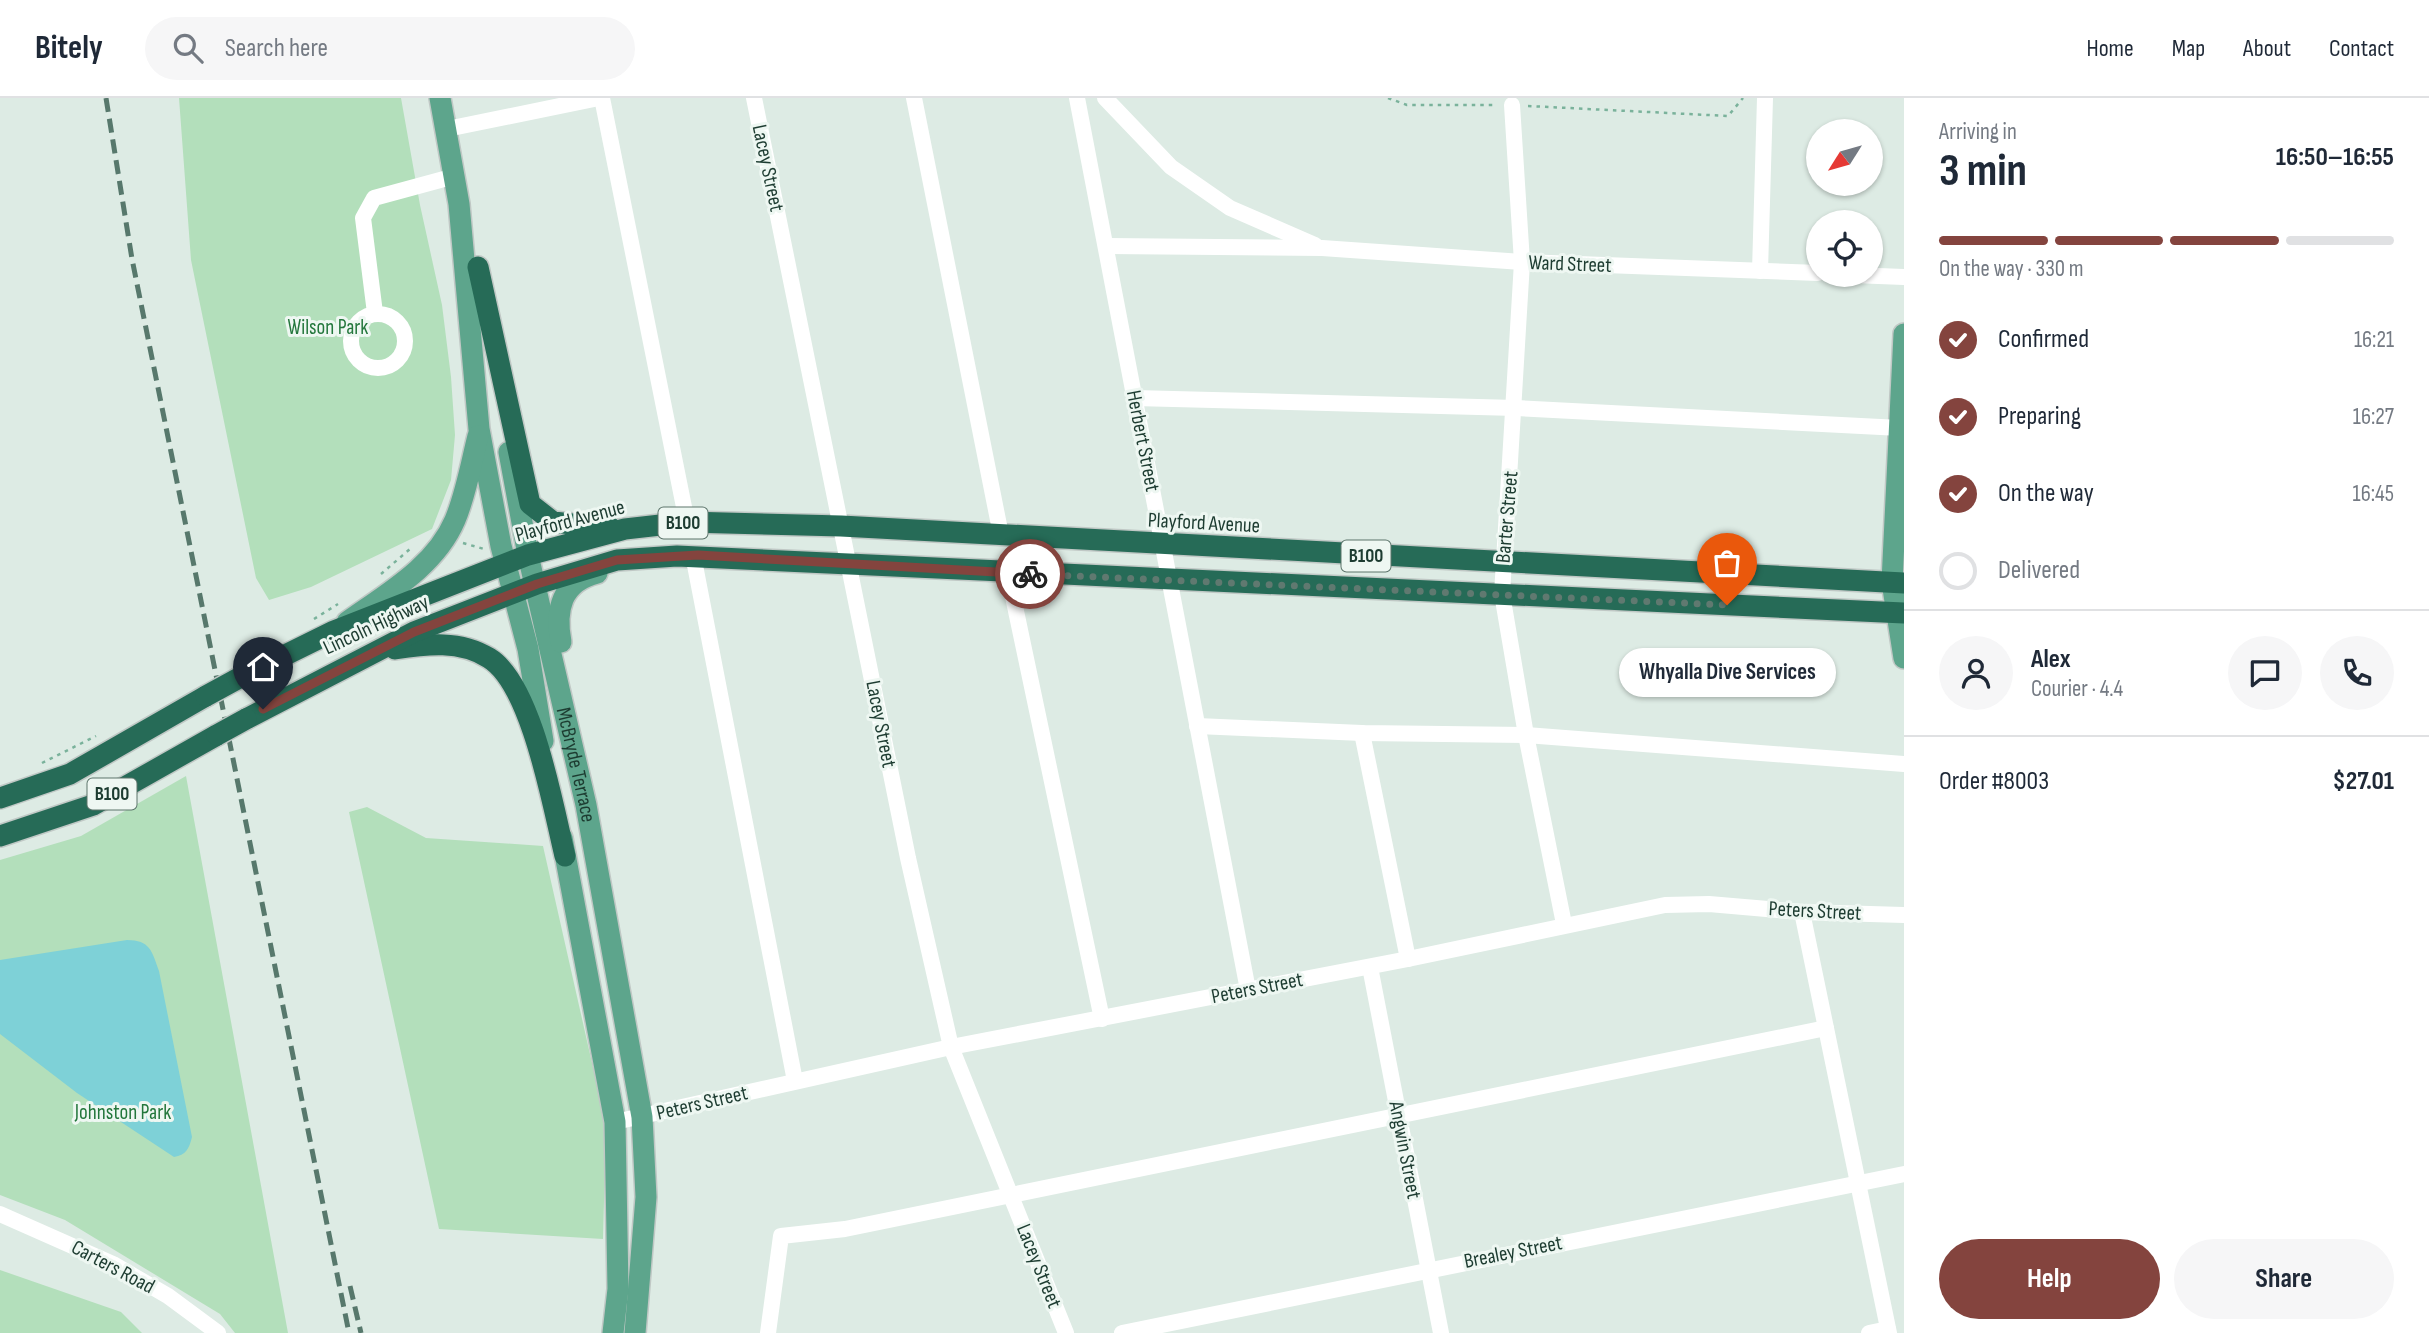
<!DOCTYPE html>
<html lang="en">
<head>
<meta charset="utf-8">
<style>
  body { margin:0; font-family:"Sofia Sans Condensed",sans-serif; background:#f6f6f7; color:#1f2937; height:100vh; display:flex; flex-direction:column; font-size:26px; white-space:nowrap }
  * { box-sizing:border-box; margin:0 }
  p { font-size:23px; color:#747a83 }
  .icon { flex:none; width:38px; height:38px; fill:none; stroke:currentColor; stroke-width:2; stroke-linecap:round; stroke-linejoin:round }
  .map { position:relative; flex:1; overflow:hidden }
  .panel { display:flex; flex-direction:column; background:#fff; width:525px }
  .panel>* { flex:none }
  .needle { width:46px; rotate:233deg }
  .controls { position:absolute; left:1806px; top:21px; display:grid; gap:14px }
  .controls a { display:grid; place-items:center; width:77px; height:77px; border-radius:50%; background:#fff; box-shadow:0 2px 5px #0004; font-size:35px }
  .pin { position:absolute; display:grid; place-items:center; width:60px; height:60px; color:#fff; margin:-72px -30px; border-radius:50% 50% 50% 0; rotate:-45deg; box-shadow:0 0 7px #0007 }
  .pin .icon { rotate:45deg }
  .courier { position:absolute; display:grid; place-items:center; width:70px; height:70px; margin:-35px; border:5px solid #84443e; border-radius:50%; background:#fff; color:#222; box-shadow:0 2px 9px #0007 }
  .bubble { position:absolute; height:49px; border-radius:24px; background:#fff; box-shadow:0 2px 5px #0004; font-size:23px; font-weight:700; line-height:49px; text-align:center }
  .headline em { font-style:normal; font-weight:700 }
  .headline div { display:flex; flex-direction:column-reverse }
  .headline { display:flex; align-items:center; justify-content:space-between; height:119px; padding:0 35px }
  h1 { font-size:46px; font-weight:700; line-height:52px }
  .bar { display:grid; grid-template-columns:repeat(4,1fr); gap:10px 7px; align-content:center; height:84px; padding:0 35px }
  .bar i { height:9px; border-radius:5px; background:#e0e1e3 }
  .bar .on { background:#84443e }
  .bar p { grid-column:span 4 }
  .line { display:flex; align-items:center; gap:18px; padding:0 35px; border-top:2px solid #e0e1e3 }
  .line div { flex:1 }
  .round { display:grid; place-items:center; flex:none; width:74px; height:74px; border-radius:37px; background:#f6f6f7 }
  ol { padding:0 35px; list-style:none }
  li { display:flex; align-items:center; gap:21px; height:77px }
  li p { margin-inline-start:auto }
  li .icon { padding:7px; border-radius:50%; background:#84443e; color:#fff; stroke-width:4 }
  li:last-child { color:#747a83 }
  li i { width:38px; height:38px; border:4px solid #e0e1e3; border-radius:50% }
  .primary-button { display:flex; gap:14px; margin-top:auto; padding:14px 35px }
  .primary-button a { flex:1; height:80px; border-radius:42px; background:#84443e; color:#fff; font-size:28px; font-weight:700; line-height:80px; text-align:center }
  .primary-button a+a { background:#f6f6f7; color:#1f2937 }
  header { display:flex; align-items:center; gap:42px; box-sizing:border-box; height:98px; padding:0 35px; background:#fff; border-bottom:2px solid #e0e1e3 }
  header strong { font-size:33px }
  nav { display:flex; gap:38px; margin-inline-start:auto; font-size:24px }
  .search { width:490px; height:63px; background:#f6f6f7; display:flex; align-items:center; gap:18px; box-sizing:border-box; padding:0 24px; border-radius:38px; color:#747a83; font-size:26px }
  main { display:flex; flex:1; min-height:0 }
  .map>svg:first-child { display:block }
  .green { fill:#b3dfbb }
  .water { fill:#7ed1d7 }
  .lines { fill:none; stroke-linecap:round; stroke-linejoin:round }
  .major-casing { stroke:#c0c8c5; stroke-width:24 }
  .highway-casing { stroke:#c0c8c5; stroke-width:24 }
  .path { stroke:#7ab29b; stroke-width:2.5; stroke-dasharray:3.5 5; stroke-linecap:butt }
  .minor { stroke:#fff; stroke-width:16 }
  .major { stroke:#5da58c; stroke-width:21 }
  .highway { stroke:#266b57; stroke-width:21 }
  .rail { stroke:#57786c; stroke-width:5; stroke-dasharray:14 7; stroke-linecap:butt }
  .highway-bridge-casing { stroke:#c0c8c5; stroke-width:24; stroke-linecap:butt }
  .highway-bridge { stroke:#266b57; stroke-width:21 }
  .done { stroke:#607970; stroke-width:7; stroke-dasharray:0 12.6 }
  .route { stroke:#84443e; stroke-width:9 }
  .labels { text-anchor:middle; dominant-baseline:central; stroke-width:6; stroke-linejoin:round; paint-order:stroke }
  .shield { fill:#eef7f2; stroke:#5c746b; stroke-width:2 }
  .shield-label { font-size:19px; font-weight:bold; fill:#1d3c31 }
  .street-label { font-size:21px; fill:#1d3c31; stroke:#eef7f2 }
  .park-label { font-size:21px; fill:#23773c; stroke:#eef7f2 }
</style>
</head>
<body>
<header>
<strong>Bitely</strong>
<div class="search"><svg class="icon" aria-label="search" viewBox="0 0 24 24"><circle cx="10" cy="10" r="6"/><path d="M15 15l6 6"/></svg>Search here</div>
<nav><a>Home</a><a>Map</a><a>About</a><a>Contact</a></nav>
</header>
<main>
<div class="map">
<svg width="1904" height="1235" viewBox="0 0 1904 1235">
  <rect width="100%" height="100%" fill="#ddebe4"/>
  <!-- green -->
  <g class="green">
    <path d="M179 0H401L420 107 442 207 451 279 455 337 451 382 432 431 311 489 269 502 256 480 191 162Z"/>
    <path d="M186 678 288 1235H235L220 1216 65 1122 0 1097V762L81 738Z"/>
    <path d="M367 709 426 740 543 748 606 1027 603 1141 439 1131 349 714Z"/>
    <path d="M0 1172 121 1214 142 1235H0Z"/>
  </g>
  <!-- water -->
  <path class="water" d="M127 842C150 842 152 853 159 873L192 1039C189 1051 186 1057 174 1059L77 995 0 936V862Z"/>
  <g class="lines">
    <defs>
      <g id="major">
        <path d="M440 0 459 106 479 331 501 448 528 551 543 643"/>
        <path d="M1904 236 1892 484 1904 560"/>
        <path id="s1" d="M509 354 528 457 586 707 642 1019 646 1099 635 1235"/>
        <path d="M347 524C386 496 435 469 455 422 466 396 471 366 478 338"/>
        <path d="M561 544C555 512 561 484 597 475"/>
        <path d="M562 740 615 1024 618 1191 613 1235"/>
      </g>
      <g id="highway">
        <path d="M478 169 530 406 553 424 611 430"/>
        <path d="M395 551C427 546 460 542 489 560 532 586 553 709 565 758"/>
        <path d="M239 580 334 533 528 457 625 431 687 424 841 428 1904 485"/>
        <path d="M246 621 414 534 537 486 617 462 677 458 1904 515"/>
        <path d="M0 700 70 676 206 598"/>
        <path d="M0 738 93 707 217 637"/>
      </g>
    </defs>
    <!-- major casing -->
    <use href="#major" class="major-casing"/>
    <!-- highway casing -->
    <use href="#highway" class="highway-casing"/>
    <!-- path -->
    <g class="path">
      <path d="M1388 0 1407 7H1497"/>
      <path d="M1528 8 1728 18 1743 0"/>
      <path d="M463 445 484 451"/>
      <path d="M381 476 410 451"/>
      <path d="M314 521 338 506"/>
      <path d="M42 665 96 638"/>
    </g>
    <!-- minor -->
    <g class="minor">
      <path d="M602 0 687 424"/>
      <path d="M754 0 908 760 951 949 1066 1235"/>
      <path d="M914 0 1001 437"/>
      <path d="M1077 0 1248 892"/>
      <path d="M1105 0 1171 69 1230 110 1315 147"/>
      <path d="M1512 7 1522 164 1502 496 1526 637 1564 826"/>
      <path d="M447 31 599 0"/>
      <path d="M1107 148 1322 150 1522 164 1818 175"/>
      <path d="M1760 173 1765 0"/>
      <path d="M1853 177 1904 179"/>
      <path d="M375 215 363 120 374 100 455 78"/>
      <circle cx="378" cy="243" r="27"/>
      <path d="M1134 300 1516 310 1900 330"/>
      <path d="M693 457 795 983"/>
      <path d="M1008 475 1102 921"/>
      <path d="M1197 628 1362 635 1526 637 1904 666"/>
      <path d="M1362 635 1408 861"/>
      <path d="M1802 814 1889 1235"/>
      <path d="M1370 869 1441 1235"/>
      <path d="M615 1024 951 949 1408 861 1665 807 1709 806 1802 814 1904 817"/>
      <path d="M0 1116 113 1166 168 1198 218 1235"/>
      <path d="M768 1235 781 1138 845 1131 1826 930"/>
      <path d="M1122 1235 1904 1076"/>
      <path d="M1869 1235 1888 1231"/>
    </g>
    <!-- major -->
    <use href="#major" class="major"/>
    <!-- highway -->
    <use href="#highway" class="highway"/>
    <!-- rail -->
    <g class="rail">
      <path d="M106 0 132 161 349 1235"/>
      <path d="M350 1188 361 1235"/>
    </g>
    <defs>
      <g id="highway-bridge">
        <path d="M206 598 239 580"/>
        <path d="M217 637 246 621"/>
      </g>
    </defs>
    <!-- highway-bridge casing -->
    <use href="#highway-bridge" class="highway-bridge-casing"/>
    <!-- highway-bridge -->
    <use href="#highway-bridge" class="highway-bridge"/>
  </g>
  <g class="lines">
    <!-- done -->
    <path class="done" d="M1030 476 1727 507"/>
    <!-- route -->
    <path class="route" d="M263 611 414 534 537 486 617 462 698 457 1030 476"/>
  </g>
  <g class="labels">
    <!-- shield labels -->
    <g class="shield">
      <rect x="658.5" y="409.5" width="49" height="31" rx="5"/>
      <rect x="1341.5" y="442.5" width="49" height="31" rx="5"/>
      <rect x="87.5" y="680.5" width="49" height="31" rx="5"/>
    </g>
    <g class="shield-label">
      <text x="683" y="425">B100</text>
      <text x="1366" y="458">B100</text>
      <text x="112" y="696">B100</text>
    </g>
    <!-- street labels -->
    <g class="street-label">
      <text transform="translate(768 70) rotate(78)">Lacey Street</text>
      <text transform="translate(1570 166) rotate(2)">Ward Street</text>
      <text transform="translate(1143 343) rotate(79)">Herbert Street</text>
      <text transform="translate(1507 419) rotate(-85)">Barter Street</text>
      <text transform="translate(570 423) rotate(-15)">Playford Avenue</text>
      <text transform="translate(1204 425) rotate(3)">Playford Avenue</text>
      <text transform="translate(376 527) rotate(-25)">Lincoln Highway</text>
      <text transform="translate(881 626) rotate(79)">Lacey Street</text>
      <text stroke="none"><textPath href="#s1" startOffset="320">McBryde Terrace</textPath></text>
      <text transform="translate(1815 813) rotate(3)">Peters Street</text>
      <text transform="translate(1257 890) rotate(-11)">Peters Street</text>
      <text transform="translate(702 1005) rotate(-13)">Peters Street</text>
      <text transform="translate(1405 1052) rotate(79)">Angwin Street</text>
      <text transform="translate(1513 1154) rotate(-11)">Brealey Street</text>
      <text transform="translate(1039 1168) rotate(68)">Lacey Street</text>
      <text transform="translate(113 1169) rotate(28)">Carters Road</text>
    </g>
    <!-- park labels -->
    <g class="park-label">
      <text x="328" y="229">Wilson Park</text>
      <text x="123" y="1014">Johnston Park</text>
    </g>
  </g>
</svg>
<div class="controls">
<a><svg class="needle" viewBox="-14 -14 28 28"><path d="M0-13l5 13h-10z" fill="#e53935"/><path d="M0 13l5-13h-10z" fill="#747a83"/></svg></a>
<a><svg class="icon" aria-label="locate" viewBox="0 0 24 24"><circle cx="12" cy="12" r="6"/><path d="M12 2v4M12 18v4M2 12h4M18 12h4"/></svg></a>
</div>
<div class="pin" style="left:1727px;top:507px;background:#ea580c"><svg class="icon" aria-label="bag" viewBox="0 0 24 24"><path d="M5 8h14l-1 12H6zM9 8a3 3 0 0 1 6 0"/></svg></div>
<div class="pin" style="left:263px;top:611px;background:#1f2937"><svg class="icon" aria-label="home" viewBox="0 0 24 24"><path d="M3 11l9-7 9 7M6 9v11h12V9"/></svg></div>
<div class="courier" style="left:1030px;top:476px"><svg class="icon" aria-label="bike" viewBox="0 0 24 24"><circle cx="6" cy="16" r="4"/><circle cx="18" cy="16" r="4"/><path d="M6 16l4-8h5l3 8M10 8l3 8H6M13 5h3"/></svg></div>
<div class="bubble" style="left:1619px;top:550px;width:217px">Whyalla Dive Services</div>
</div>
<section class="panel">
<div class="headline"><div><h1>3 min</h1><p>Arriving in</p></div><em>16:50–16:55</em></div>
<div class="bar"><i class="on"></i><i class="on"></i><i class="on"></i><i></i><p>On the way · 330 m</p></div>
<ol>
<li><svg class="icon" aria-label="check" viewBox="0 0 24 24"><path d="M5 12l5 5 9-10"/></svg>Confirmed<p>16:21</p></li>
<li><svg class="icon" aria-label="check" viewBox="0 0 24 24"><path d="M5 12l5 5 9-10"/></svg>Preparing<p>16:27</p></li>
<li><svg class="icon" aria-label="check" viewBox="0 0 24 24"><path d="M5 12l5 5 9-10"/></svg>On the way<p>16:45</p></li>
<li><i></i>Delivered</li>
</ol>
<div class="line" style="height:126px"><a class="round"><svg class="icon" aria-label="person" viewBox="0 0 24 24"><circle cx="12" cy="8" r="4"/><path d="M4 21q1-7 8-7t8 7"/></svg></a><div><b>Alex</b><p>Courier · 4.4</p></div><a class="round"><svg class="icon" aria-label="chat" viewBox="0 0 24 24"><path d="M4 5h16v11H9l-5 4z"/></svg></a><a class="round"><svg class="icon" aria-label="phone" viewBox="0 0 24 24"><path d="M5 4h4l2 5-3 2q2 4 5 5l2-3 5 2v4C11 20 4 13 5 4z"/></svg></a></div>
<div class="line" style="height:91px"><div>Order #8003</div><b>$27.01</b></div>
<div class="primary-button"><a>Help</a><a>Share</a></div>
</section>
</main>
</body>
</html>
